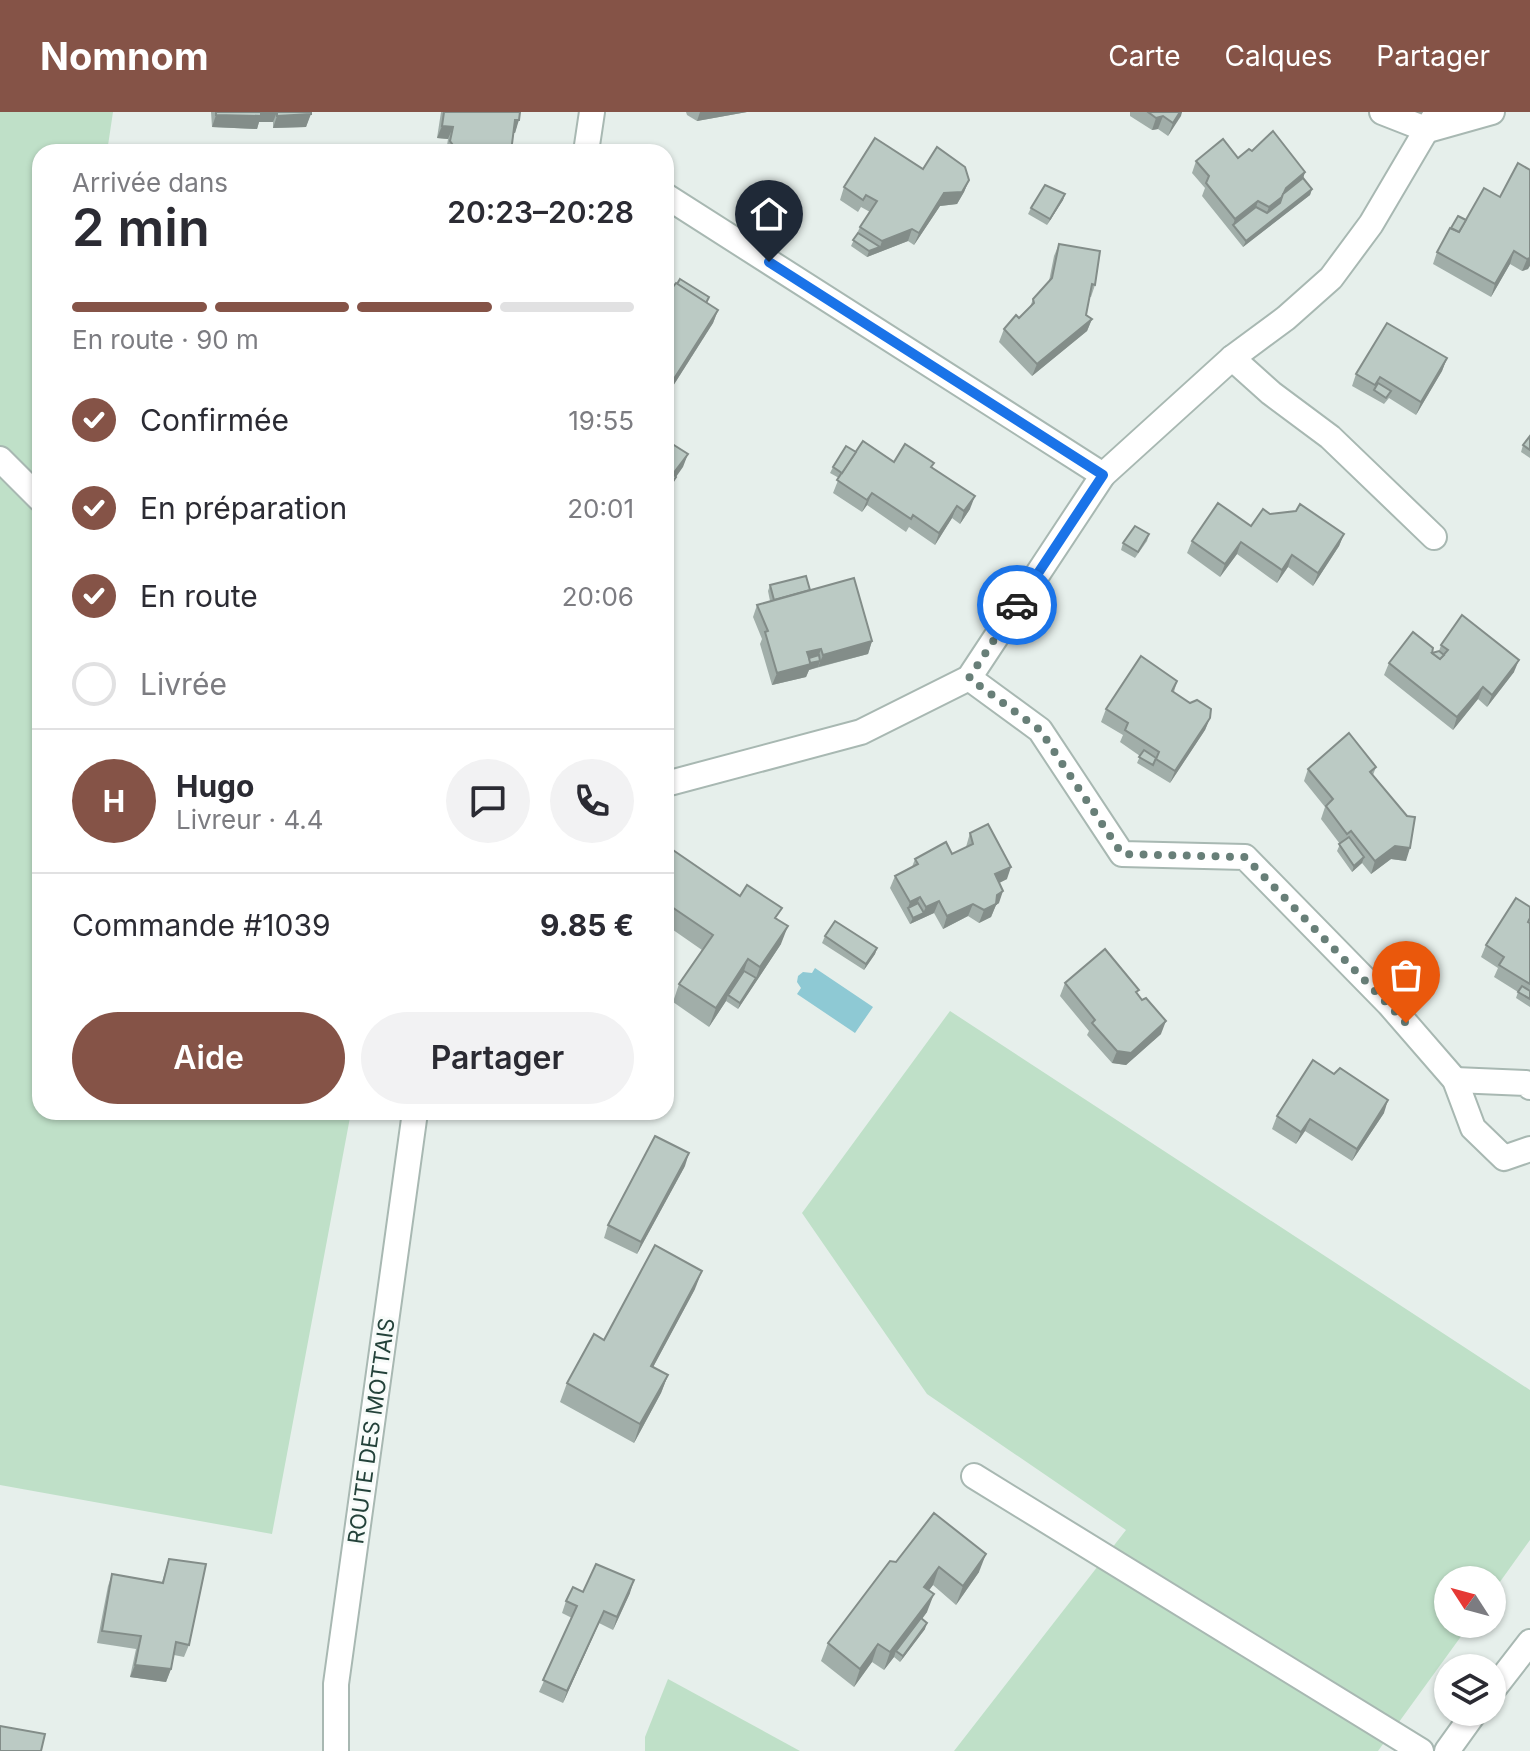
<!DOCTYPE html>
<html lang="fr">
<head>
<meta charset="utf-8">
<style>
  body { margin:0; font-family:Inter,sans-serif; background:#f2f2f3; color:#2b2b33; height:100vh; display:flex; flex-direction:column; font-size:30px; white-space:nowrap }
  * { box-sizing:border-box; margin:0 }
  p { font-size:26px; color:#7c7c81 }
  .icon { flex:none; width:44px; height:44px; fill:none; stroke:currentColor; stroke-width:2; stroke-linecap:round; stroke-linejoin:round }
  .map { position:relative; flex:1; overflow:hidden }
  .sheet { position:absolute; left:32px; top:32px; width:642px; height:976px; display:flex; flex-direction:column; background:#fff; border-radius:24px; box-shadow:0 2px 6px #0004 }
  .sheet>* { flex:none }
  .needle { width:52px; rotate:306deg }
  .controls { position:absolute; left:1434px; top:1454px; display:grid; gap:16px }
  .controls a { display:grid; place-items:center; width:72px; height:72px; border-radius:50%; background:#fff; box-shadow:0 2px 6px #0004; font-size:40px }
  .pin { position:absolute; display:grid; place-items:center; width:68px; height:68px; color:#fff; margin:-82px -34px; border-radius:50% 50% 50% 0; rotate:-45deg; box-shadow:0 0 8px #0007 }
  .pin .icon { rotate:45deg }
  .courier { position:absolute; display:grid; place-items:center; width:80px; height:80px; margin:-40px; border:6px solid #1a73e8; border-radius:50%; background:#fff; color:#222; box-shadow:0 2px 10px #0007 }
  .head em { font-style:normal; font-weight:600 }
  .head div { display:flex; flex-direction:column-reverse }
  .head { display:flex; align-items:center; justify-content:space-between; height:136px; padding:0 40px }
  h1 { font-size:52px; font-weight:600; line-height:60px }
  .bar { display:grid; grid-template-columns:repeat(4,1fr); gap:12px 8px; align-content:center; height:96px; padding:0 40px }
  .bar i { height:10px; border-radius:6px; background:#e1e1e2 }
  .bar .current { background:#855347 }
  .bar p { grid-column:span 4 }
  .line { display:flex; align-items:center; gap:20px; padding:0 40px; border-top:2px solid #e1e1e2 }
  .line div { flex:1 }
  .round { display:grid; place-items:center; flex:none; width:84px; height:84px; border-radius:42px; background:#f2f2f3 }
  ol { padding:0 40px; list-style:none }
  li { display:flex; align-items:center; gap:24px; height:88px }
  li p { margin-inline-start:auto }
  li .icon { padding:8px; border-radius:50%; background:#855347; color:#fff; stroke-width:4 }
  li:last-child { color:#7c7c81 }
  li i { width:44px; height:44px; border:4px solid #e1e1e2; border-radius:50% }
  .cta { display:flex; gap:16px; margin-top:auto; padding:16px 40px }
  .cta a { flex:1; height:92px; border-radius:48px; background:#855347; color:#fff; font-size:32px; font-weight:600; line-height:92px; text-align:center }
  .cta a+a { background:#f2f2f3; color:#2b2b33 }
  header { display:flex; align-items:center; gap:48px; box-sizing:border-box; height:112px; padding:0 40px; background:#855347; color:#fff }
  header strong { font-size:38px }
  nav { display:flex; gap:44px; margin-inline-start:auto; font-size:28px }
  .map>svg:first-child { display:block }
  .green { fill:#bfe0c8 }
  .water { fill:#8ec9d4 }
  .lines { fill:none; stroke-linecap:round; stroke-linejoin:round }
  .minor-casing { stroke:#a8b8b2; stroke-width:28 }
  .minor { stroke:#fff; stroke-width:24 }
  .wall { fill:#a1aea9 }
  .shaded-wall { fill:#838d89 }
  .building { fill:#bbcac4; stroke:#838d89; stroke-width:2 }
  .done { stroke:#687f78; stroke-width:8; stroke-dasharray:0 14.4 }
  .route { stroke:#1a73e8; stroke-width:10 }
  .labels { text-anchor:middle; dominant-baseline:central; stroke-width:6; stroke-linejoin:round; paint-order:stroke }
  .street-label { font-size:22px; fill:#24423a; stroke:#f7fbf9 }
</style>
</head>
<body>
<header>
<strong>Nomnom</strong>
<nav><a>Carte</a><a>Calques</a><a>Partager</a></nav>
</header>
<div class="map">
<svg width="1530" height="1639" viewBox="0 0 1530 1639">
  <rect width="100%" height="100%" fill="#e6efeb"/>
  <!-- green -->
  <g class="green">
    <path d="M0 0H113L107 40H40V1000H351L272 1422 0 1373Z"/>
    <path d="M950 899 1530 1278V1428L1492 1481V1468H1448V1512H1470L1378 1639H954L1126 1418 927 1282 802 1101Z"/>
    <path d="M668 1567 800 1639H645V1625Z"/>
  </g>
  <!-- water -->
  <path class="water" d="M815 856 873 895 855 921 797 882 801 876 797 870 798 864 803 860 812 861Z"/>
  <g class="lines">
    <defs>
      <g id="minor">
        <path d="M1382 0 1428 18 1492 0"/>
        <path d="M586 40 592 0"/>
        <path d="M666 84 1103 363"/>
        <path d="M1232 246 1271 281 1330 325 1434 425"/>
        <path d="M0 347 40 387"/>
        <path d="M969 566 1040 618 1122 742 1245 745 1389 892 1455 968 1473 1016 1504 1046 1530 1037"/>
        <path d="M666 672 861 620 969 566 1103 363 1232 246 1286 206 1331 166 1371 112 1437 0"/>
        <path d="M1455 968 1526 971 1530 975"/>
        <path d="M974 1364 1421 1639"/>
        <path d="M1492 1579 1530 1530"/>
        <path d="M336 1639V1572L415 1000"/>
        <path d="M1447 1639 1475 1600"/>
      </g>
    </defs>
    <!-- minor casing -->
    <use href="#minor" class="minor-casing"/>
    <!-- minor -->
    <use href="#minor" class="minor"/>
  </g>
  <!-- wall -->
  <g class="wall">
    <path d="M211 0H311L306 15 273 16V10H259L257 17 212 15Z"/>
    <path d="M441 0H520L515 21H513L511 40H446L448 27 437 26Z"/>
    <path d="M686 0H747L697 9 687 3Z"/>
    <path d="M1130 0H1182L1168 24 1158 17 1152 18 1130 4Z"/>
    <path d="M1238 46 1305 60 1303 66 1312 77 1310 83 1243 135 1202 84 1205 76 1192 61 1196 49Z"/>
    <path d="M1518 51 1528 157 1522 159 1510 152 1491 185 1433 152 1437 140 1451 116 1466 108 1500 85Z"/>
    <path d="M969 68 964 80 957 92 940 94 914 133 908 129 867 145 851 134 860 115 870 100 861 95 858 100 840 88 844 75Z"/>
    <path d="M1065 82 1063 88 1047 113 1028 102 1031 96Z"/>
    <path d="M1059 132 1095 173 1091 185H1089L1086 203 1092 207 1087 219 1032 264 999 230 1004 217 1019 206 1030 195 1033 187 1049 169 1054 144Z"/>
    <path d="M666 184 707 191 718 198 713 211 666 285Z"/>
    <path d="M1447 246 1442 259 1416 303 1389 286 1384 292 1352 274 1356 262Z"/>
    <path d="M1530 324V346L1521 340 1523 333Z"/>
    <path d="M856 340 894 350 932 355 970 397 960 412 952 406 935 433 909 415 906 420 867 393 862 400 833 381 839 366 830 361 833 355Z"/>
    <path d="M1270 402 1344 422 1339 434 1313 474 1288 455 1277 471 1237 442 1220 465 1187 441 1192 429 1251 414Z"/>
    <path d="M1149 422 1147 429 1135 446 1121 438 1123 431Z"/>
    <path d="M770 473 810 478 872 529 868 542 809 558 806 565 772 573 760 532 762 527 753 505 757 493 770 489 768 479Z"/>
    <path d="M1441 533 1514 560 1487 595 1478 587 1453 618 1384 563 1389 551 1439 539Z"/>
    <path d="M1177 569 1174 580 1210 606 1205 618 1170 671 1137 651 1140 644 1120 630 1123 623 1101 610 1106 597Z"/>
    <path d="M1376 655 1373 663 1406 749 1391 747 1371 762 1362 751 1352 760 1337 739 1340 732 1321 707 1325 695 1304 669 1308 657Z"/>
    <path d="M970 721 1007 767 999 771V791L996 793 991 805 979 811 968 804 943 817 934 801 910 812 890 776 895 764 912 755 915 747 952 742 966 735Z"/>
    <path d="M666 741 778 807 781 832 738 897 726 889 709 915 673 890 679 872 702 838 666 813Z"/>
    <path d="M1530 795V895L1516 886 1518 880 1494 865 1498 856 1481 845 1486 833Z"/>
    <path d="M825 824 877 836 875 842 864 858 822 831Z"/>
    <path d="M1065 871 1138 882 1161 922 1126 953 1112 951 1087 923 1089 919 1060 884Z"/>
    <path d="M1334 962 1384 1001 1352 1049 1305 1019 1296 1032 1272 1017 1277 1004Z"/>
    <path d="M685 1054 637 1142 604 1126 608 1113Z"/>
    <path d="M695 1177 653 1255 668 1263 661 1281 634 1331 560 1290 567 1271 604 1228Z"/>
    <path d="M169 1447 189 1533 184 1545 174 1543 171 1557 166 1570 130 1565 136 1537 97 1531 108 1474 112 1462 162 1470Z"/>
    <path d="M890 1449 979 1460 956 1493 933 1473 929 1478 927 1500 922 1507 925 1517 900 1550 894 1545 884 1558 872 1550 854 1575 821 1549 828 1531Z"/>
    <path d="M583 1480 630 1481 613 1518 599 1511 563 1591 539 1580 572 1506 562 1501 566 1489Z"/>
  </g>
  <!-- shaded-wall -->
  <g class="shaded-wall">
    <path d="M261 0H277L273 10H259L257 17 212 15 216 3Z"/>
    <path d="M700 0H747L697 9Z"/>
    <path d="M1180 0H1182L1181 4 1168 24 1173 11Z"/>
    <path d="M311 2 306 15 273 16 277 4Z"/>
    <path d="M1163 4 1158 17 1152 18 1156 6Z"/>
    <path d="M515 8H519L515 21 511 20Z"/>
    <path d="M442 14 453 15 448 27 437 26Z"/>
    <path d="M1305 60 1301 73 1281 88 1286 76Z"/>
    <path d="M969 68 964 80 957 92 940 94 914 133 919 121 944 81Z"/>
    <path d="M1312 77 1310 83 1243 135 1246 129Z"/>
    <path d="M1065 82 1063 88 1047 113 1050 107Z"/>
    <path d="M1282 85 1278 98 1264 108 1269 95Z"/>
    <path d="M1258 89 1254 102 1233 113 1235 107Z"/>
    <path d="M912 117 908 129 867 145 869 139 880 135 882 129Z"/>
    <path d="M1514 139 1510 152 1491 185 1495 172Z"/>
    <path d="M1530 146V154L1528 157 1522 159 1527 147Z"/>
    <path d="M718 198 713 211 666 285 670 273Z"/>
    <path d="M1092 207 1087 219 1032 264 1037 252Z"/>
    <path d="M1447 246 1442 259 1416 303 1421 290Z"/>
    <path d="M688 342 683 355 676 365 671 377 666 385V379L673 362Z"/>
    <path d="M872 381 867 393 862 400 867 388Z"/>
    <path d="M975 384 970 397 960 412 964 399Z"/>
    <path d="M957 394 952 406 935 433 939 421Z"/>
    <path d="M1344 422 1339 434 1313 474 1318 461Z"/>
    <path d="M1241 430 1237 442 1220 465 1225 452Z"/>
    <path d="M1292 443 1288 455 1277 471 1282 458Z"/>
    <path d="M872 529 868 542 818 555 823 543Z"/>
    <path d="M821 537 817 549 807 552V540Z"/>
    <path d="M1519 548 1514 560 1487 595 1492 583Z"/>
    <path d="M820 549 818 555 809 558 806 565 772 573 777 561Z"/>
    <path d="M1483 575 1478 587 1453 618 1457 605Z"/>
    <path d="M1210 606 1205 618 1170 671 1175 659Z"/>
    <path d="M1395 734 1410 736 1406 749 1391 747 1371 762 1375 749Z"/>
    <path d="M1364 745 1362 751 1352 760 1354 754Z"/>
    <path d="M1011 755 1007 767 991 775 995 762Z"/>
    <path d="M1003 779 999 791 996 793 991 805 979 811 984 798 997 783Z"/>
    <path d="M920 785 915 797 908 796 910 790Z"/>
    <path d="M939 789 934 801 910 812 913 806 923 801 926 795Z"/>
    <path d="M973 792 968 804 943 817 947 804Z"/>
    <path d="M788 814 781 832 738 897 740 891 756 866 760 855Z"/>
    <path d="M877 836 875 842 864 858 866 852Z"/>
    <path d="M748 847 742 865 728 883 726 889 709 915 716 896Z"/>
    <path d="M1166 909 1161 922 1126 953 1112 951 1117 939Z"/>
    <path d="M1388 988 1384 1001 1352 1049 1357 1037Z"/>
    <path d="M1310 1007 1305 1019 1296 1032 1301 1020Z"/>
    <path d="M689 1041 685 1054 637 1142 641 1130Z"/>
    <path d="M702 1159 695 1177 644 1272 651 1254Z"/>
    <path d="M668 1263 661 1281 634 1331 640 1312Z"/>
    <path d="M986 1442 979 1460 956 1493 963 1474Z"/>
    <path d="M939 1455 933 1473 918 1493 924 1475Z"/>
    <path d="M634 1468 630 1481 613 1518 617 1505Z"/>
    <path d="M934 1482 927 1500 897 1540 896 1539 894 1545 884 1558 890 1540Z"/>
    <path d="M604 1499 599 1511 563 1591 567 1579Z"/>
    <path d="M927 1511 925 1517 900 1550 903 1544Z"/>
    <path d="M878 1532 872 1550 854 1575 860 1557Z"/>
    <path d="M135 1553 171 1557 166 1570 130 1565Z"/>
  </g>
  <!-- building -->
  <g class="building">
    <path d="M216 0H261V4L216 3Z"/>
    <path d="M277 0H311V2L277 4Z"/>
    <path d="M444 0H520L519 8H515L511 40H458L450 29 453 15 442 14Z"/>
    <path d="M1148 0H1180L1173 11 1163 4 1156 6Z"/>
    <path d="M1273 19 1305 60 1286 76 1282 85 1269 95 1258 89 1235 107 1206 71 1209 64 1196 49 1223 27 1238 46 1249 37 1252 39Z"/>
    <path d="M875 26 923 57 937 35 965 55 969 68 962 80 944 81 919 121 912 117 882 129 860 115 877 89 866 83 863 88 844 75Z"/>
    <path d="M1518 51 1530 58V146L1527 147 1514 139 1495 172 1437 140 1450 116 1459 120 1484 76 1500 85Z"/>
    <path d="M1303 66 1312 77 1246 129 1233 113 1256 95 1267 101 1280 91 1283 82Z"/>
    <path d="M1045 73 1065 82 1050 107 1031 96Z"/>
    <path d="M1458 104 1466 108 1459 120 1451 116Z"/>
    <path d="M858 121 880 135 869 139 853 128Z"/>
    <path d="M1059 132 1100 139 1095 173 1092 172 1086 203 1092 207 1037 252 1004 217 1016 203 1019 206 1034 191 1033 187 1052 166Z"/>
    <path d="M680 167 709 185 706 191 677 172Z"/>
    <path d="M676 171 718 198 670 273 666 271V184Z"/>
    <path d="M1387 211 1447 246 1421 290 1380 265 1375 273 1356 262Z"/>
    <path d="M1378 271 1391 279 1386 286 1374 278Z"/>
    <path d="M1530 324V338L1523 333Z"/>
    <path d="M666 328 688 342 673 362 676 365 666 379Z"/>
    <path d="M863 329 894 350 905 332 934 351 931 355 975 384 964 399 957 394 939 421 913 403 911 407 872 381 867 388 837 368Z"/>
    <path d="M846 334 856 340 842 361 833 355Z"/>
    <path d="M1218 391 1251 414 1263 397 1270 402 1296 399 1300 392 1344 422 1318 461 1292 443 1282 458 1241 430 1225 452 1192 429Z"/>
    <path d="M1135 414 1149 422 1138 440 1123 431Z"/>
    <path d="M806 464 810 478 774 488 770 473Z"/>
    <path d="M854 466 872 529 823 543 821 537 807 540 811 552 777 561 765 520 768 519 757 493Z"/>
    <path d="M1462 503 1519 548 1492 583 1483 575 1457 605 1389 551 1413 520 1433 536 1432 541 1440 547 1448 538 1441 533Z"/>
    <path d="M1439 539 1444 543 1440 547 1432 541Z"/>
    <path d="M819 543 820 549 810 551 809 546Z"/>
    <path d="M1141 544 1177 569 1172 579 1190 591 1197 588 1211 597 1210 606 1175 659 1156 647 1159 640 1125 618 1128 611 1106 597Z"/>
    <path d="M1349 621 1376 655 1370 660 1407 704 1415 705 1410 736 1395 734 1375 749 1351 719 1347 722 1326 694 1333 687 1308 657Z"/>
    <path d="M1144 638 1156 646 1153 653 1139 645Z"/>
    <path d="M988 712 1011 755 995 762 1003 779 997 783 996 792 984 798 973 792 947 804 939 789 926 795 920 785 910 790 895 764 918 752 915 747 946 730 952 742 973 732 970 721Z"/>
    <path d="M1349 725 1364 745 1354 754 1339 732Z"/>
    <path d="M670 736 740 784 747 773 782 796 775 806 788 814 760 855 748 847 716 896 679 872 713 823 666 791V741Z"/>
    <path d="M1516 786 1530 795V806L1528 810 1530 811V872L1499 853 1504 845 1486 833Z"/>
    <path d="M918 791 924 801 913 806 908 796Z"/>
    <path d="M835 809 877 836 866 852 825 824Z"/>
    <path d="M1105 837 1139 878 1136 880 1142 888 1146 886 1166 909 1131 941 1117 939 1092 911 1095 908 1065 871Z"/>
    <path d="M744 859 756 866 740 891 728 883Z"/>
    <path d="M1522 874 1530 879V887L1518 880Z"/>
    <path d="M1313 948 1334 962 1340 956 1388 988 1357 1037 1310 1007 1301 1020 1277 1004Z"/>
    <path d="M655 1024 689 1041 641 1130 608 1113Z"/>
    <path d="M655 1133 702 1159 651 1254 668 1263 640 1312 567 1271 594 1222 604 1228Z"/>
    <path d="M934 1401 986 1442 963 1474 939 1455 924 1475 934 1482 890 1540 878 1532 860 1557 828 1531 890 1449 896 1450Z"/>
    <path d="M169 1447 206 1452 189 1533 176 1530 171 1557 135 1553 141 1524 102 1519 112 1462 163 1471Z"/>
    <path d="M596 1452 634 1468 617 1505 604 1499 567 1579 543 1568 577 1494 566 1489 573 1475 583 1480Z"/>
    <path d="M921 1506 927 1511 903 1544 896 1539Z"/>
    <path d="M0 1614 45 1622 41 1639H0Z"/>
  </g>
  <g class="lines">
    <!-- done -->
    <path class="done" d="M1017 493 969 566 1040 618 1122 742 1245 745 1406 911"/>
    <!-- route -->
    <path class="route" d="M769 150 1103 363 1017 493"/>
  </g>
  <g class="labels">
    <!-- street labels -->
    <g class="street-label">
      <text transform="translate(371 1319) rotate(-82)">ROUTE DES MOTTAIS</text>
    </g>
  </g>
</svg>
<div class="controls">
<a><svg class="needle" viewBox="-14 -14 28 28"><path d="M0-13l5 13h-10z" fill="#e53935"/><path d="M0 13l5-13h-10z" fill="#7c7c81"/></svg></a>
<a><svg class="icon" aria-label="layers" viewBox="0 0 24 24"><path d="M12 4l9 5-9 5-9-5zM3 14l9 5 9-5"/></svg></a>
</div>
<div class="pin" style="left:1406px;top:911px;background:#ea580c"><svg class="icon" aria-label="bag" viewBox="0 0 24 24"><path d="M5 8h14l-1 12H6zM9 8a3 3 0 0 1 6 0"/></svg></div>
<div class="pin" style="left:769px;top:150px;background:#1f2937"><svg class="icon" aria-label="home" viewBox="0 0 24 24"><path d="M3 11l9-7 9 7M6 9v11h12V9"/></svg></div>
<div class="courier" style="left:1017px;top:493px"><svg class="icon" aria-label="car" viewBox="0 0 24 24"><path d="M5 17H2v-5l4-1 3-4h7l3 4 3 1v5h-3M9 17h6M6 11h13"/><circle cx="7" cy="17" r="2"/><circle cx="17" cy="17" r="2"/></svg></div>
<section class="sheet">
<div class="head"><div><h1>2 min</h1><p>Arrivée dans</p></div><em>20:23–20:28</em></div>
<div class="bar"><i class="current"></i><i class="current"></i><i class="current"></i><i></i><p>En route · 90 m</p></div>
<ol>
<li><svg class="icon" aria-label="check" viewBox="0 0 24 24"><path d="M5 12l5 5 9-10"/></svg>Confirmée<p>19:55</p></li>
<li><svg class="icon" aria-label="check" viewBox="0 0 24 24"><path d="M5 12l5 5 9-10"/></svg>En préparation<p>20:01</p></li>
<li><svg class="icon" aria-label="check" viewBox="0 0 24 24"><path d="M5 12l5 5 9-10"/></svg>En route<p>20:06</p></li>
<li><i></i>Livrée</li>
</ol>
<div class="line" style="height:144px"><b class="round" style="background:#855347;color:#fff">H</b><div><b>Hugo</b><p>Livreur · 4.4</p></div><a class="round"><svg class="icon" aria-label="chat" viewBox="0 0 24 24"><path d="M4 5h16v11H9l-5 4z"/></svg></a><a class="round"><svg class="icon" aria-label="phone" viewBox="0 0 24 24"><path d="M5 4h4l2 5-3 2q2 4 5 5l2-3 5 2v4C11 20 4 13 5 4z"/></svg></a></div>
<div class="line" style="height:104px"><div>Commande #1039</div><b>9.85 €</b></div>
<div class="cta"><a>Aide</a><a>Partager</a></div>
</section>
</div>
</body>
</html>
